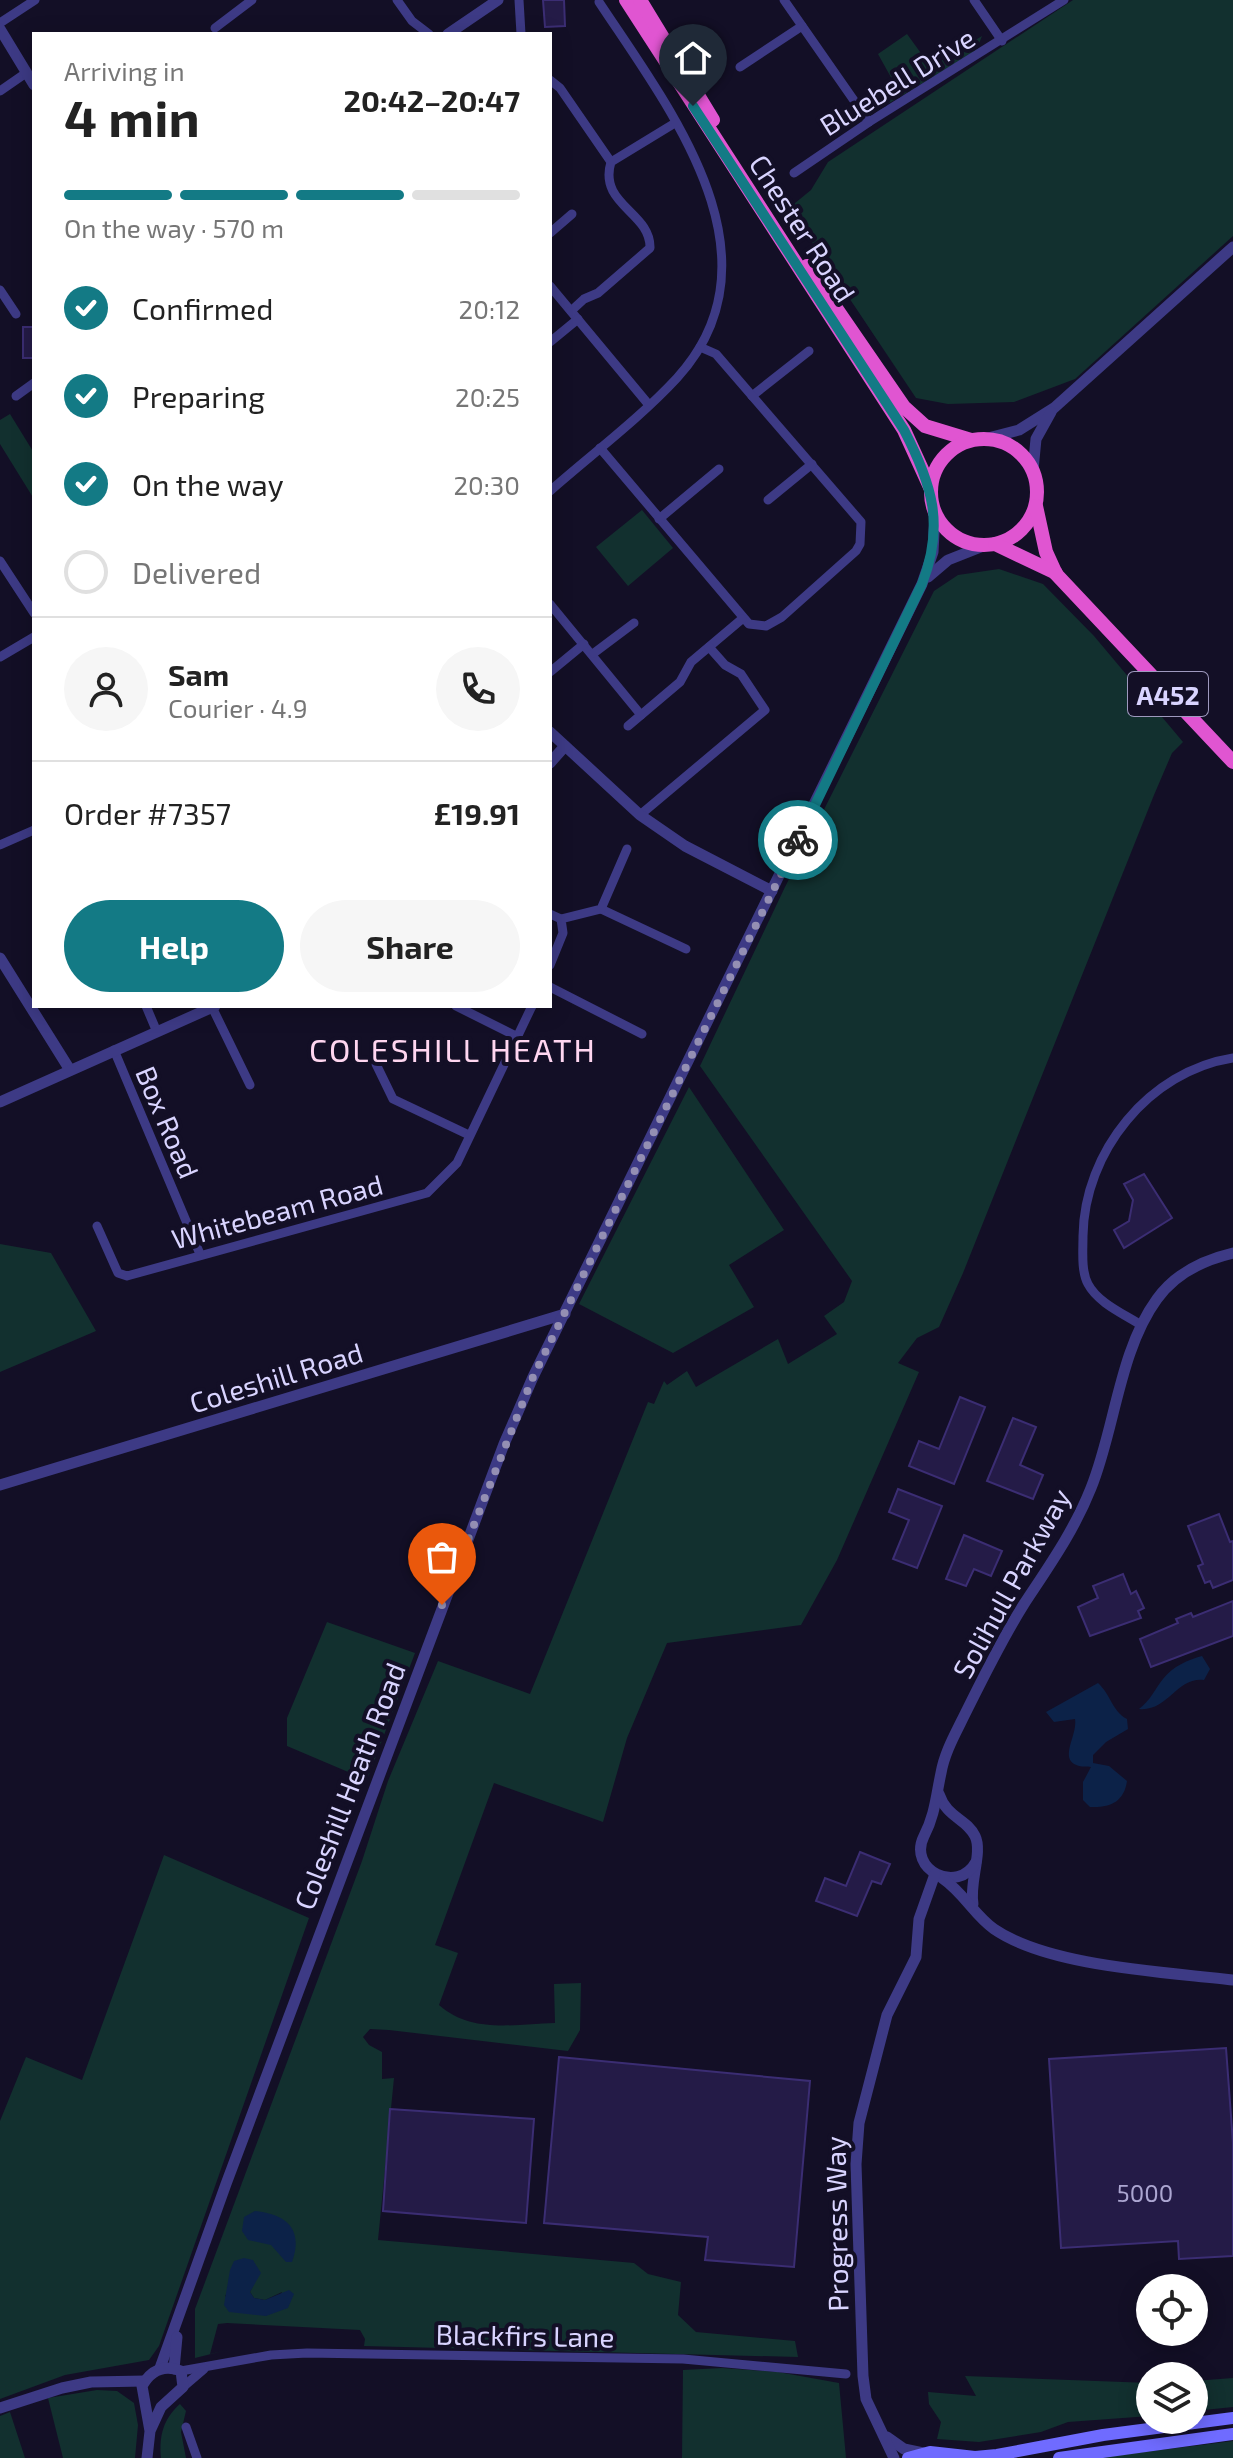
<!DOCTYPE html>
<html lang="en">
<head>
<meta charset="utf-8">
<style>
  body { margin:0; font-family:"Exo 2",sans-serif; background:#f6f6f6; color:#222; height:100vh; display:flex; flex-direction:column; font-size:30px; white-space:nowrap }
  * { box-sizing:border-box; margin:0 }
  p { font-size:26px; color:#767676 }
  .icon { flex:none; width:44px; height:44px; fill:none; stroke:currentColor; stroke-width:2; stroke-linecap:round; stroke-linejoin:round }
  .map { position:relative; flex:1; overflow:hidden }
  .side { position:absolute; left:32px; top:32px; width:520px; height:976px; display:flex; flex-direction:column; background:#fff; border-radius:0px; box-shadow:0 4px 20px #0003 }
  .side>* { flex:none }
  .buttons { position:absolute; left:1136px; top:2274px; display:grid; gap:16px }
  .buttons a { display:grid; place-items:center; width:72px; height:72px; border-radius:50%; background:#fff; box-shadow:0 4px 20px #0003; font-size:40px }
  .pin { position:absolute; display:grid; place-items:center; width:68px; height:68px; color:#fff; margin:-82px -34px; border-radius:50% 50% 50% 0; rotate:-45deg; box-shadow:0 0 8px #0007 }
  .pin .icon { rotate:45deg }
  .courier { position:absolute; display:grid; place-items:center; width:80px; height:80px; margin:-40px; border:6px solid #137a85; border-radius:50%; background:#fff; color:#222; box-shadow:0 2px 10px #0007 }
  .overview em { font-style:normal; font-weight:700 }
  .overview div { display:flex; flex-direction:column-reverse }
  .overview { display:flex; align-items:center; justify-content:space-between; height:136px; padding:0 32px }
  h1 { font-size:52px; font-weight:700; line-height:60px }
  .bar { display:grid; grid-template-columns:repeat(4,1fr); gap:12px 8px; align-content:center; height:96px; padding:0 32px }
  .bar i { height:10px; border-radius:6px; background:#e0e0e0 }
  .bar .active { background:#137a85 }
  .bar p { grid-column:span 4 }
  .line { display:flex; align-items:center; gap:20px; padding:0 32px; border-top:2px solid #e0e0e0 }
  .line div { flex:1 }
  .round { display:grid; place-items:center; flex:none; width:84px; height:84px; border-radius:42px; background:#f6f6f6 }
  ol { padding:0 32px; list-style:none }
  li { display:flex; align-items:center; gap:24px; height:88px }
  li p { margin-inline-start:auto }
  li .icon { padding:8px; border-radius:50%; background:#137a85; color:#fff; stroke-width:4 }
  li:last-child { color:#767676 }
  li i { width:44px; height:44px; border:4px solid #e0e0e0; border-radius:50% }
  .button { display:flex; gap:16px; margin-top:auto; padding:16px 32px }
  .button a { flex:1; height:92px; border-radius:48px; background:#137a85; color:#fff; font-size:32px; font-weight:700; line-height:92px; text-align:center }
  .button a+a { background:#f6f6f6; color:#222 }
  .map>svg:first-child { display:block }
  .green { fill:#12302f; fill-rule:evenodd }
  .water { fill:#0c2248 }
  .building { fill:#241b47; stroke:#3b2d73; stroke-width:2 }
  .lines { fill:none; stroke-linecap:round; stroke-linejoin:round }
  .minor { stroke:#3d3a85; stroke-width:9 }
  .tertiary { stroke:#3d3a85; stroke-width:11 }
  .secondary { stroke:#6f6bff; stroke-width:12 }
  .trunk { stroke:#e055d1; stroke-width:14 }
  .done { stroke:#948fb3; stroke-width:8; stroke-dasharray:0 14.4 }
  .route { stroke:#137a85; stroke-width:10 }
  .labels { text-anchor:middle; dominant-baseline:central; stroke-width:8; stroke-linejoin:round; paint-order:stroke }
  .number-label { font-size:24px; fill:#aca6d1 }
  .shield { fill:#130f26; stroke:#9e99be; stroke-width:2 }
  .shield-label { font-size:26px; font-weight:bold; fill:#d9d4ff }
  .street-label { font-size:28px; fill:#d9d4ff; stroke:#130f26 }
  .quarter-label { font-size:32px; letter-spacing:2px; fill:#ffd6f0; stroke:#130f26 }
</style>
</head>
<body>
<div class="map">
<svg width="1233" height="2458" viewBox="0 0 1233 2458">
  <rect width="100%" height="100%" fill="#130f26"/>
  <!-- green -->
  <g class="green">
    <path d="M1073 0H1233V236L1075 379 1014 402 948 404 916 398 789 208 811 190 828 162Z"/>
    <path d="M907 34 931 67 982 36 976 51 876 111 867 109 898 90 878 54Z"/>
    <path d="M10 414 34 453V499L0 444V420Z"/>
    <path d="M642 510 673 548 628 586 596 547Z"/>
    <path d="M999 569 1043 584 1094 636 1183 742 1172 753 1154 795 963 1273 939 1327 917 1338 898 1363 919 1372 837 1560 801 1625 667 1643 627 1738 603 1822 494 1783 435 1945 458 1953 439 2005C472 2034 514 2024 555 2023L554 1984 581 1983 580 2030 568 2051 389 2030 370 2029 363 2037 369 2045 382 2052V2079L394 2078 378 2240 634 2263 648 2274 681 2282 678 2315 696 2332 795 2341 798 2357 364 2346 365 2339 360 2330 227 2323 218 2324 210 2354 227 2350 195 2358V2309L362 1861 388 1781 438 1661 530 1694 648 1402 654 1404 664 1381 667 1385 687 1371 696 1387 778 1339 788 1364 837 1334 824 1316 844 1302 852 1281 700 1066 785 887 934 591 958 575ZM255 2281 250 2292 254 2298 265 2300 282 2292 266 2316 225 2296 229 2290Z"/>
    <path d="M689 1087 784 1230 729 1265 754 1307 673 1353 579 1304Z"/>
    <path d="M0 1244 51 1253 96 1331 0 1372Z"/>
    <path d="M327 1622 415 1653 367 1780 287 1746V1718Z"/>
    <path d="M164 1855 309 1918 159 2346 149 2360 65 2375 0 2399V2121L26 2057 82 2080Z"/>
    <path d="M722 2368 778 2372 839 2383 846 2458H682L683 2370Z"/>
    <path d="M965 2376 1150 2383V2416L1068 2422 1041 2432 979 2442 937 2439 941 2422 929 2404 928 2392 976 2396Z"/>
    <path d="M1233 2378V2407L1194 2411V2381Z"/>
    <path d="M97 2390 117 2391 134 2403 138 2425 135 2458H63L48 2398Z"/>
    <path d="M180 2404 186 2411 181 2432 186 2458H161C159 2436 163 2419 180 2404Z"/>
    <path d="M10 2412 25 2458H0V2416Z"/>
    <path d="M1233 2441V2458H1096Z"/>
  </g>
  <!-- water -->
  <g class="water">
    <path d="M1202 1656 1210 1669 1204 1680C1176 1677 1168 1712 1139 1709 1150 1701 1155 1689 1163 1679 1173 1666 1188 1660 1202 1656Z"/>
    <path d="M1098 1683C1111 1695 1112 1711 1127 1719L1128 1729 1106 1742 1093 1755V1763L1109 1766 1127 1781C1124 1802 1110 1808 1090 1807L1083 1800V1782L1091 1767C1087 1766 1083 1767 1079 1766 1057 1760 1078 1736 1075 1719L1054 1722 1046 1712Z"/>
    <path d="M255 2211C286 2214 304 2229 292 2262H286L271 2245 248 2240 242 2231 244 2217Z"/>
    <path d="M244 2258 253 2260 261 2273 250 2292 254 2298 265 2300 289 2290 294 2294 288 2308 266 2316 229 2312 224 2305 230 2270 234 2261Z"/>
  </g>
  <!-- building -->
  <g class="building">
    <path d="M543 0H564L565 26 545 27Z"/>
    <rect x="23" y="327" width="11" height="31"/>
    <path d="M1144 1174 1172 1218 1124 1248 1114 1230 1129 1221 1133 1200 1124 1184Z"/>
    <path d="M960 1397 985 1407 954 1484 909 1466 919 1441 939 1449Z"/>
    <path d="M1013 1418 1036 1427 1020 1465 1043 1475 1033 1499 987 1481Z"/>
    <path d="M898 1489 942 1506 917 1568 893 1559 909 1520 889 1512Z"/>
    <path d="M1219 1514 1230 1542 1233 1541V1580L1213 1588 1210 1581 1205 1583 1198 1566 1203 1564 1188 1526Z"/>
    <path d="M964 1535 1002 1551 991 1576 974 1569 966 1586 946 1579Z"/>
    <path d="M1123 1574 1131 1594 1136 1591 1144 1608 1138 1611 1141 1618 1090 1636 1078 1607 1098 1598 1093 1586Z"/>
    <path d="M1233 1601V1636L1151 1667 1140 1639 1178 1623 1176 1619 1191 1613 1193 1617Z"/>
    <path d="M860 1852 890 1864 881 1884 872 1881 857 1916 816 1901 825 1878 846 1886Z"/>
    <path d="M1226 2048 1233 2143V2256L1179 2259 1178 2241 1061 2248 1049 2059Z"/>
    <path d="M559 2057 810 2081 794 2267 705 2260 708 2237 544 2223Z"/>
    <path d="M390 2109 534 2119 526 2223 383 2211Z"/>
  </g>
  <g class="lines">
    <!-- minor -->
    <g class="minor">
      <path d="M397 0 412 21 429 34"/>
      <path d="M519 0 521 34"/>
      <path d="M784 0 869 122"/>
      <path d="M974 0 1002 41"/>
      <path d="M0 23 35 0"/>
      <path d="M215 28 252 0"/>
      <path d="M740 67 802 26"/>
      <path d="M550 80 560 88 611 162"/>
      <path d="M0 91 26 73"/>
      <path d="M794 173 869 122 1064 0"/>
      <path d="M550 233 572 214"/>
      <path d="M550 286 649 405"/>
      <path d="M0 290 16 314"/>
      <path d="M571 311 584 299 598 293 650 248C651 212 598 205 611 162L675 123"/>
      <path d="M550 342 578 319"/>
      <path d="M16 396 34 383"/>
      <path d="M752 396 809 351"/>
      <path d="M600 448 749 624 766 626 782 617 856 551 860 544 861 522 716 354 700 347"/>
      <path d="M550 491C592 454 639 419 677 378 787 257 669 108 599 2"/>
      <path d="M768 500 812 464"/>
      <path d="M659 519 719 469"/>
      <path d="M0 561 34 613"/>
      <path d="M550 604 641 715"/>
      <path d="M594 653 634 623"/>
      <path d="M0 657 34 637"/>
      <path d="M550 672 584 644"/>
      <path d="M628 726 680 682 691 662 742 619"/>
      <path d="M640 815 765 710 741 674 725 665 709 647"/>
      <path d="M0 845 34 830"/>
      <path d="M601 909 686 949"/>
      <path d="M550 914 561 919"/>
      <path d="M550 965 563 933 561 919 601 909 627 849"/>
      <path d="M550 987 642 1034"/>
      <path d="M146 1006 157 1032"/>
      <path d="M456 1006 518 1037"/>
      <path d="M212 1007 250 1085"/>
      <path d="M114 1050 200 1254"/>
      <path d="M376 1064 393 1099 469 1135"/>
      <path d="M97 1226 118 1273 127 1276 427 1193 457 1163 532 1006"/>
      <path d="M1141 1325C1124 1314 1098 1303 1088 1284 1081 1271 1083 1251 1083 1236 1084 1152 1149 1071 1233 1058"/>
      <path d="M181 2371 271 2355 307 2353 683 2359 846 2374"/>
      <path d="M183 2387 204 2369"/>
      <path d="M186 2427 197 2458"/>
    </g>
    <!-- tertiary -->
    <g class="tertiary">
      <path d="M0 29 34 85"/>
      <path d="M448 34 498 0"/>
      <path d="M988 438 1019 430 1054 408 1233 247"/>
      <path d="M1033 470 1036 439 1051 412"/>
      <path d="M928 577 948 560 986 545"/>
      <path d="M550 732 640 815 685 846 772 891"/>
      <path d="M550 763 565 746"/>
      <path d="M0 958 70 1070"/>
      <path d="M0 1102 215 1006"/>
      <path d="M0 1485 565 1314"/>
      <path d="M939 1794C947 1818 966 1818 975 1836 983 1852 969 1882 973 1904"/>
      <path d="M976 1862C958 1895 907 1870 924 1836 935 1815 936 1796 941 1773 944 1755 953 1738 961 1722 981 1682 1000 1642 1024 1604 1049 1566 1074 1531 1091 1488 1115 1429 1119 1351 1157 1299 1175 1274 1203 1260 1233 1253"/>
      <path d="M942 1878C964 1893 974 1915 994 1929 1049 1967 1167 1972 1233 1980"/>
      <path d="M160 2368 226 2184 504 1444 533 1377 922 584 933 552 935 514"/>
      <path d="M174 2369 177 2337"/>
      <path d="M0 2408 62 2388 91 2382 145 2381"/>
      <path d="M887 2437 904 2449 923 2453"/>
      <path d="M147 2458 150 2431 142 2386C151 2370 164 2364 181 2371L183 2387 161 2407 150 2431"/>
      <path d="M894 2458 866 2399 863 2376 856 2164 859 2123 887 2015 916 1957 919 1919 935 1874"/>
    </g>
    <!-- secondary -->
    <g class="secondary">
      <path d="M908 2458 930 2452 975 2457 997 2455 1103 2435 1233 2418"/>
      <path d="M1059 2458 1233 2434"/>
    </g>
    <!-- trunk -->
    <g class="trunk">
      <path d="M626 0 904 430 930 487"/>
      <path d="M640 0 713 120"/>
      <path d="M807 266 904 407 925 426 971 440"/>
      <circle cx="984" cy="492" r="53"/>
      <path d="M1036 506 1046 552 1056 574 1233 762"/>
      <path d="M995 544 1056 573"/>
    </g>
  </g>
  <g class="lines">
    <!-- done -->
    <path class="done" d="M442 1605 533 1377 798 840"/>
    <!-- route -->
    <path class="route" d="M693 106 904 430C932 484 945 525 922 584L798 840"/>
  </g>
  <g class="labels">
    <!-- number labels -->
    <g class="number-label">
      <text x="1145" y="2192">5000</text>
    </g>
    <!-- shield labels -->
    <rect class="shield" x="1128" y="672" width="80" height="44" rx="6"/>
    <g class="shield-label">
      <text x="1168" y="694">A452</text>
    </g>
    <!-- street labels -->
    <g class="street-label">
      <text transform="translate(897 81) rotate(-32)">Bluebell Drive</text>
      <text transform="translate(803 228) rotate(57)">Chester Road</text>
      <text transform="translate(168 1122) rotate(67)">Box Road</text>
      <text transform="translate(277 1211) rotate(-15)">Whitebeam Road</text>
      <text transform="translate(276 1377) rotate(-17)">Coleshill Road</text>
      <text transform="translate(1011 1583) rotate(-61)">Solihull Parkway</text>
      <text transform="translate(349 1786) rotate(-69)">Coleshill Heath Road</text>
      <text transform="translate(836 2224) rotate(-91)">Progress Way</text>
      <text transform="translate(525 2335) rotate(1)">Blackfirs Lane</text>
    </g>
    <!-- quarter labels -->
    <g class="quarter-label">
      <text x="453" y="1049">COLESHILL HEATH</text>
    </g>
  </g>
</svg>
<div class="buttons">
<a><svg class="icon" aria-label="locate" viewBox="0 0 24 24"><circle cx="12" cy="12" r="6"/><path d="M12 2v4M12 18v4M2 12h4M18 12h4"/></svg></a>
<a><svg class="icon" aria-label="layers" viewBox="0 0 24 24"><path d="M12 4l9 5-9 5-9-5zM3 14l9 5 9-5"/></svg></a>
</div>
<div class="pin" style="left:442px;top:1605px;background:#ea580c"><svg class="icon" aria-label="bag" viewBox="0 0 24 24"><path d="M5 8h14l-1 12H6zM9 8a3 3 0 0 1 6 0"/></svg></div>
<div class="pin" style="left:693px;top:106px;background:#1f2937"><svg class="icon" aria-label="home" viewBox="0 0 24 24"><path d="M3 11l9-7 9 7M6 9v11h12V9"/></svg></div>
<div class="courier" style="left:798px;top:840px"><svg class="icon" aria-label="bike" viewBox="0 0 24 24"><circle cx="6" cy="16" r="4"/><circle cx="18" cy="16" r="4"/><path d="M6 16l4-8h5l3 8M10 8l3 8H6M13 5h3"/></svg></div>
<section class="side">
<div class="overview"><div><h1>4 min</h1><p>Arriving in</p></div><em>20:42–20:47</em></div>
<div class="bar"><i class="active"></i><i class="active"></i><i class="active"></i><i></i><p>On the way · 570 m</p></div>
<ol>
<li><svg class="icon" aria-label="check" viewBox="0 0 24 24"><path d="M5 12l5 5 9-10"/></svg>Confirmed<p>20:12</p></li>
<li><svg class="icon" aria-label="check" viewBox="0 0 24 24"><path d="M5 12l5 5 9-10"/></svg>Preparing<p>20:25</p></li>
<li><svg class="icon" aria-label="check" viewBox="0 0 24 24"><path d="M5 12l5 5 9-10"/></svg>On the way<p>20:30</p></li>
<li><i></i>Delivered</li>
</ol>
<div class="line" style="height:144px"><a class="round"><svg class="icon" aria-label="person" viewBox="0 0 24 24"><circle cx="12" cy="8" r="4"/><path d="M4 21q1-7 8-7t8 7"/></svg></a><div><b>Sam</b><p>Courier · 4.9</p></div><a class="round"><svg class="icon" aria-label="phone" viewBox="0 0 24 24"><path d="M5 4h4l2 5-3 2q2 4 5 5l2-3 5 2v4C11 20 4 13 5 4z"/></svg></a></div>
<div class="line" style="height:104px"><div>Order #7357</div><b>£19.91</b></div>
<div class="button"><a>Help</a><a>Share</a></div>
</section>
</div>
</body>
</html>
